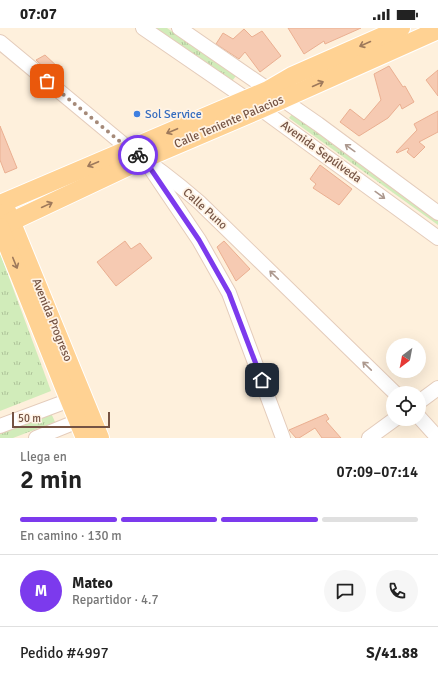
<!DOCTYPE html>
<html lang="es">
<head>
<meta charset="utf-8">
<style>
  body { margin:0; font-family:Signika,sans-serif; background:#f6f6f6; color:#222; height:100vh; display:flex; flex-direction:column; font-size:15px; white-space:nowrap }
  * { box-sizing:border-box; margin:0 }
  p { font-size:13px; color:#767676 }
  .icon { flex:none; width:22px; height:22px; fill:none; stroke:currentColor; stroke-width:2; stroke-linecap:round; stroke-linejoin:round }
  .map { position:relative; height:410px; overflow:hidden }
  .panel { display:flex; flex-direction:column; background:#fff; flex:1 }
  .panel>* { flex:none }
  .needle { width:26px; rotate:212deg }
  .tools { position:absolute; left:386px; top:310px; display:grid; gap:8px }
  .tools a { display:grid; place-items:center; width:40px; height:40px; border-radius:50%; background:#fff; box-shadow:0 4px 16px #0002; font-size:20px }
  .scale { position:absolute; left:12px; bottom:10px; width:98px; box-sizing:border-box; padding-left:4px; border:2px solid #755343; border-top:0; font-size:11px; line-height:14px; white-space:nowrap; color:#755343; -webkit-text-stroke:3px #fff3e5; paint-order:stroke }
  .pin { position:absolute; display:grid; place-items:center; width:34px; height:34px; color:#fff; margin:-17px; border-radius:8px; box-shadow:0 2px 6px #0006 }
  .courier { position:absolute; display:grid; place-items:center; width:40px; height:40px; margin:-20px; border:3px solid #7c3aed; border-radius:50%; background:#fff; color:#222; box-shadow:0 1px 5px #0007 }
  .head em { font-style:normal; font-weight:600 }
  .head div { display:flex; flex-direction:column-reverse }
  .head { display:flex; align-items:center; justify-content:space-between; height:68px; padding:0 20px }
  h1 { font-size:26px; font-weight:600; line-height:30px }
  .bar { display:grid; grid-template-columns:repeat(4,1fr); gap:6px 4px; align-content:center; height:48px; padding:0 20px }
  .bar i { height:5px; border-radius:3px; background:#e0e0e0 }
  .bar .on { background:#7c3aed }
  .bar p { grid-column:span 4 }
  .line { display:flex; align-items:center; gap:10px; padding:0 20px; border-top:1px solid #e0e0e0 }
  .line div { flex:1 }
  .round { display:grid; place-items:center; flex:none; width:42px; height:42px; border-radius:21px; background:#f6f6f6 }
  .status { display:flex; justify-content:space-between; align-items:center; height:28px; padding:0 20px; background:#fff; direction:ltr }
  .status svg { height:11px; fill:currentColor }
  .map>svg:first-child { display:block }
  .grass { fill:url(#grass-tufts) }
  .building { fill:#f6cab2; stroke:#eaaf91 }
  .lines { fill:none; stroke-linecap:round; stroke-linejoin:round }
  .minor-casing { stroke:#e4ccbb; stroke-width:16 }
  .major-casing { stroke:#fff; stroke-width:20 }
  .minor { stroke:#fff; stroke-width:14 }
  .major { stroke:#ffd293; stroke-width:18 }
  .oneway { stroke:#9e795b }
  .oneway2 { stroke:#ac988e }
  .done { stroke:#a58a79; stroke-width:4; stroke-dasharray:0 7.2 }
  .route { stroke:#7c3aed; stroke-width:5 }
  .shop-dot { fill:#3f7fe0; stroke:#fff3e5; stroke-width:1.5 }
  .labels { text-anchor:middle; dominant-baseline:central; stroke-width:3.5; stroke-linejoin:round; paint-order:stroke }
  .shop-label { font-size:12px; fill:#366cbe; stroke:#fff3e5; text-anchor:start }
  .street-label { font-size:12px; fill:#755343; stroke:#fff3e5 }
</style>
</head>
<body>
<div class="status"><b>07:07</b><svg viewBox="0 0 49 12"><path d="M0 12V9h3v3zM5 12V6h3v6zM10 12V3h3v9zM15 12V0h3v12zM26 1h20v11H26zM47 4h2v5h-2z"/></svg></div>
<div class="map">
<svg width="438" height="410" viewBox="0 0 438 410">
  <defs>
    <pattern id="grass-tufts" width="24" height="20" patternUnits="userSpaceOnUse"><rect width="24" height="20" fill="#d1ecba"/><path d="M3 7l-1-3M5 7V3M7 7l1-3M15 17l-1-3M17 17v-4M19 17l1-3" fill="none" stroke="#aec299"/></pattern>
  </defs>
  <rect width="100%" height="100%" fill="#fef0dc"/>
  <!-- grass -->
  <g class="grass">
    <path d="M154 0H167L236 48 232 53Z"/>
    <path d="M292 86 438 189V197L289 90Z"/>
    <path d="M0 225 51 363 0 383Z"/>
    <path d="M51 385 55 394 13 410H0V405Z"/>
  </g>
  <!-- building -->
  <g class="building">
    <path d="M288 0H361L325 16 324 13 304 26Z"/>
    <path d="M244 1 252 9 262 3 281 28 260 44 245 24 239 31 216 16 223 5 233 11Z"/>
    <path d="M45 27 59 40 51 46 36 32Z"/>
    <path d="M389 38 403 59 405 58 414 74 402 81 400 76 388 90 359 108 340 94 350 81 364 92 381 72 374 46Z"/>
    <path d="M438 42V68L426 52Z"/>
    <path d="M438 83V104L419 114 425 119 414 130 407 124 409 121 408 120 397 125 396 124 417 102 414 96Z"/>
    <path d="M0 98 17 140 5 145 0 132Z"/>
    <path d="M320 137 352 161 339 177 313 160 316 156 310 151Z"/>
    <path d="M125 213 131 221 140 215 152 230 116 258 97 234Z"/>
    <path d="M224 213 250 241 236 253 217 219Z"/>
    <path d="M326 386 329 391 326 393 341 410H322L315 400 299 410H296L289 402Z"/>
  </g>
  <g class="lines">
    <defs>
      <g id="minor">
        <path d="M143 0 261 81 438 210"/>
        <path d="M179 0 318 96 438 185"/>
        <path d="M0 14 129 121C154 137 177 155 199 174L395 365"/>
        <path d="M151 141 199 212 229 265 283 410"/>
        <path d="M419 374 438 360"/>
        <path d="M419 389 438 410"/>
        <path d="M0 398 78 369"/>
        <path d="M36 410 88 389"/>
        <path d="M369 410 395 391"/>
      </g>
      <g id="major">
        <path d="M0 176 268 62 292 48 401 0"/>
        <path d="M7 183 100 410"/>
        <path d="M0 199 144 131 261 81 438 2"/>
        <path d="M0 199 64 359 85 410"/>
      </g>
    </defs>
    <!-- minor casing -->
    <use href="#minor" class="minor-casing"/>
    <!-- major casing -->
    <use href="#major" class="major-casing"/>
    <!-- minor -->
    <use href="#minor" class="minor"/>
    <!-- major -->
    <use href="#major" class="major"/>
  </g>
  <!-- one-way arrows -->
  <defs><path id="oneway-shaft" d="M-6 0H5M1.5-3L5.5 0L1.5 3" fill="none" stroke-width="1.6" stroke-linecap="round" stroke-linejoin="round"/></defs>
  <g class="oneway">
    <use href="#oneway-shaft" transform="translate(365 16) rotate(156)"/>
    <use href="#oneway-shaft" transform="translate(318 56) rotate(-24)"/>
    <use href="#oneway-shaft" transform="translate(172 103) rotate(157)"/>
    <use href="#oneway-shaft" transform="translate(93 136) rotate(157)"/>
    <use href="#oneway-shaft" transform="translate(47 177) rotate(-25)"/>
    <use href="#oneway-shaft" transform="translate(15 235) rotate(68)"/>
  </g>
  <g class="oneway2">
    <use href="#oneway-shaft" transform="translate(350 120) rotate(-144)"/>
    <use href="#oneway-shaft" transform="translate(380 167) rotate(36)"/>
    <use href="#oneway-shaft" transform="translate(274 247) rotate(-136)"/>
    <use href="#oneway-shaft" transform="translate(367 338) rotate(-136)"/>
  </g>
  <g class="lines">
    <!-- done -->
    <path class="done" d="M47 53 129 121 138 127"/>
    <!-- route -->
    <path class="route" d="M138 127 144 131 199 212 229 265 262 352"/>
  </g>
  <!-- markers -->
  <circle class="shop-dot" cx="137" cy="86" r="4"/>
  <g class="labels">
    <!-- shop labels -->
    <g class="shop-label">
      <text x="145" y="86">Sol Service</text>
    </g>
    <!-- street labels -->
    <g class="street-label">
      <text transform="translate(229 94) rotate(-23)">Calle Teniente Palacios</text>
      <text transform="translate(321 124) rotate(36)">Avenida Sepúlveda</text>
      <text transform="translate(205 181) rotate(42)">Calle Puno</text>
      <text transform="translate(52 292) rotate(68)">Avenida Progreso</text>
    </g>
  </g>
</svg>
<div class="tools">
<a><svg class="needle" viewBox="-14 -14 28 28"><path d="M0-13l5 13h-10z" fill="#e53935"/><path d="M0 13l5-13h-10z" fill="#767676"/></svg></a>
<a><svg class="icon" aria-label="locate" viewBox="0 0 24 24"><circle cx="12" cy="12" r="6"/><path d="M12 2v4M12 18v4M2 12h4M18 12h4"/></svg></a>
</div>
<div class="scale">50 m</div>
<div class="pin" style="left:47px;top:53px;background:#ea580c"><svg class="icon" aria-label="bag" viewBox="0 0 24 24"><path d="M5 8h14l-1 12H6zM9 8a3 3 0 0 1 6 0"/></svg></div>
<div class="pin" style="left:262px;top:352px;background:#1f2937"><svg class="icon" aria-label="home" viewBox="0 0 24 24"><path d="M3 11l9-7 9 7M6 9v11h12V9"/></svg></div>
<div class="courier" style="left:138px;top:127px"><svg class="icon" aria-label="bike" viewBox="0 0 24 24"><circle cx="6" cy="16" r="4"/><circle cx="18" cy="16" r="4"/><path d="M6 16l4-8h5l3 8M10 8l3 8H6M13 5h3"/></svg></div>
</div>
<section class="panel">
<div class="head"><div><h1>2 min</h1><p>Llega en</p></div><em>07:09–07:14</em></div>
<div class="bar"><i class="on"></i><i class="on"></i><i class="on"></i><i></i><p>En camino · 130 m</p></div>
<div class="line" style="height:72px"><b class="round" style="background:#7c3aed;color:#fff">M</b><div><b>Mateo</b><p>Repartidor · 4.7</p></div><a class="round"><svg class="icon" aria-label="chat" viewBox="0 0 24 24"><path d="M4 5h16v11H9l-5 4z"/></svg></a><a class="round"><svg class="icon" aria-label="phone" viewBox="0 0 24 24"><path d="M5 4h4l2 5-3 2q2 4 5 5l2-3 5 2v4C11 20 4 13 5 4z"/></svg></a></div>
<div class="line" style="height:52px"><div>Pedido #4997</div><b>S/41.88</b></div>
</section>
</body>
</html>
